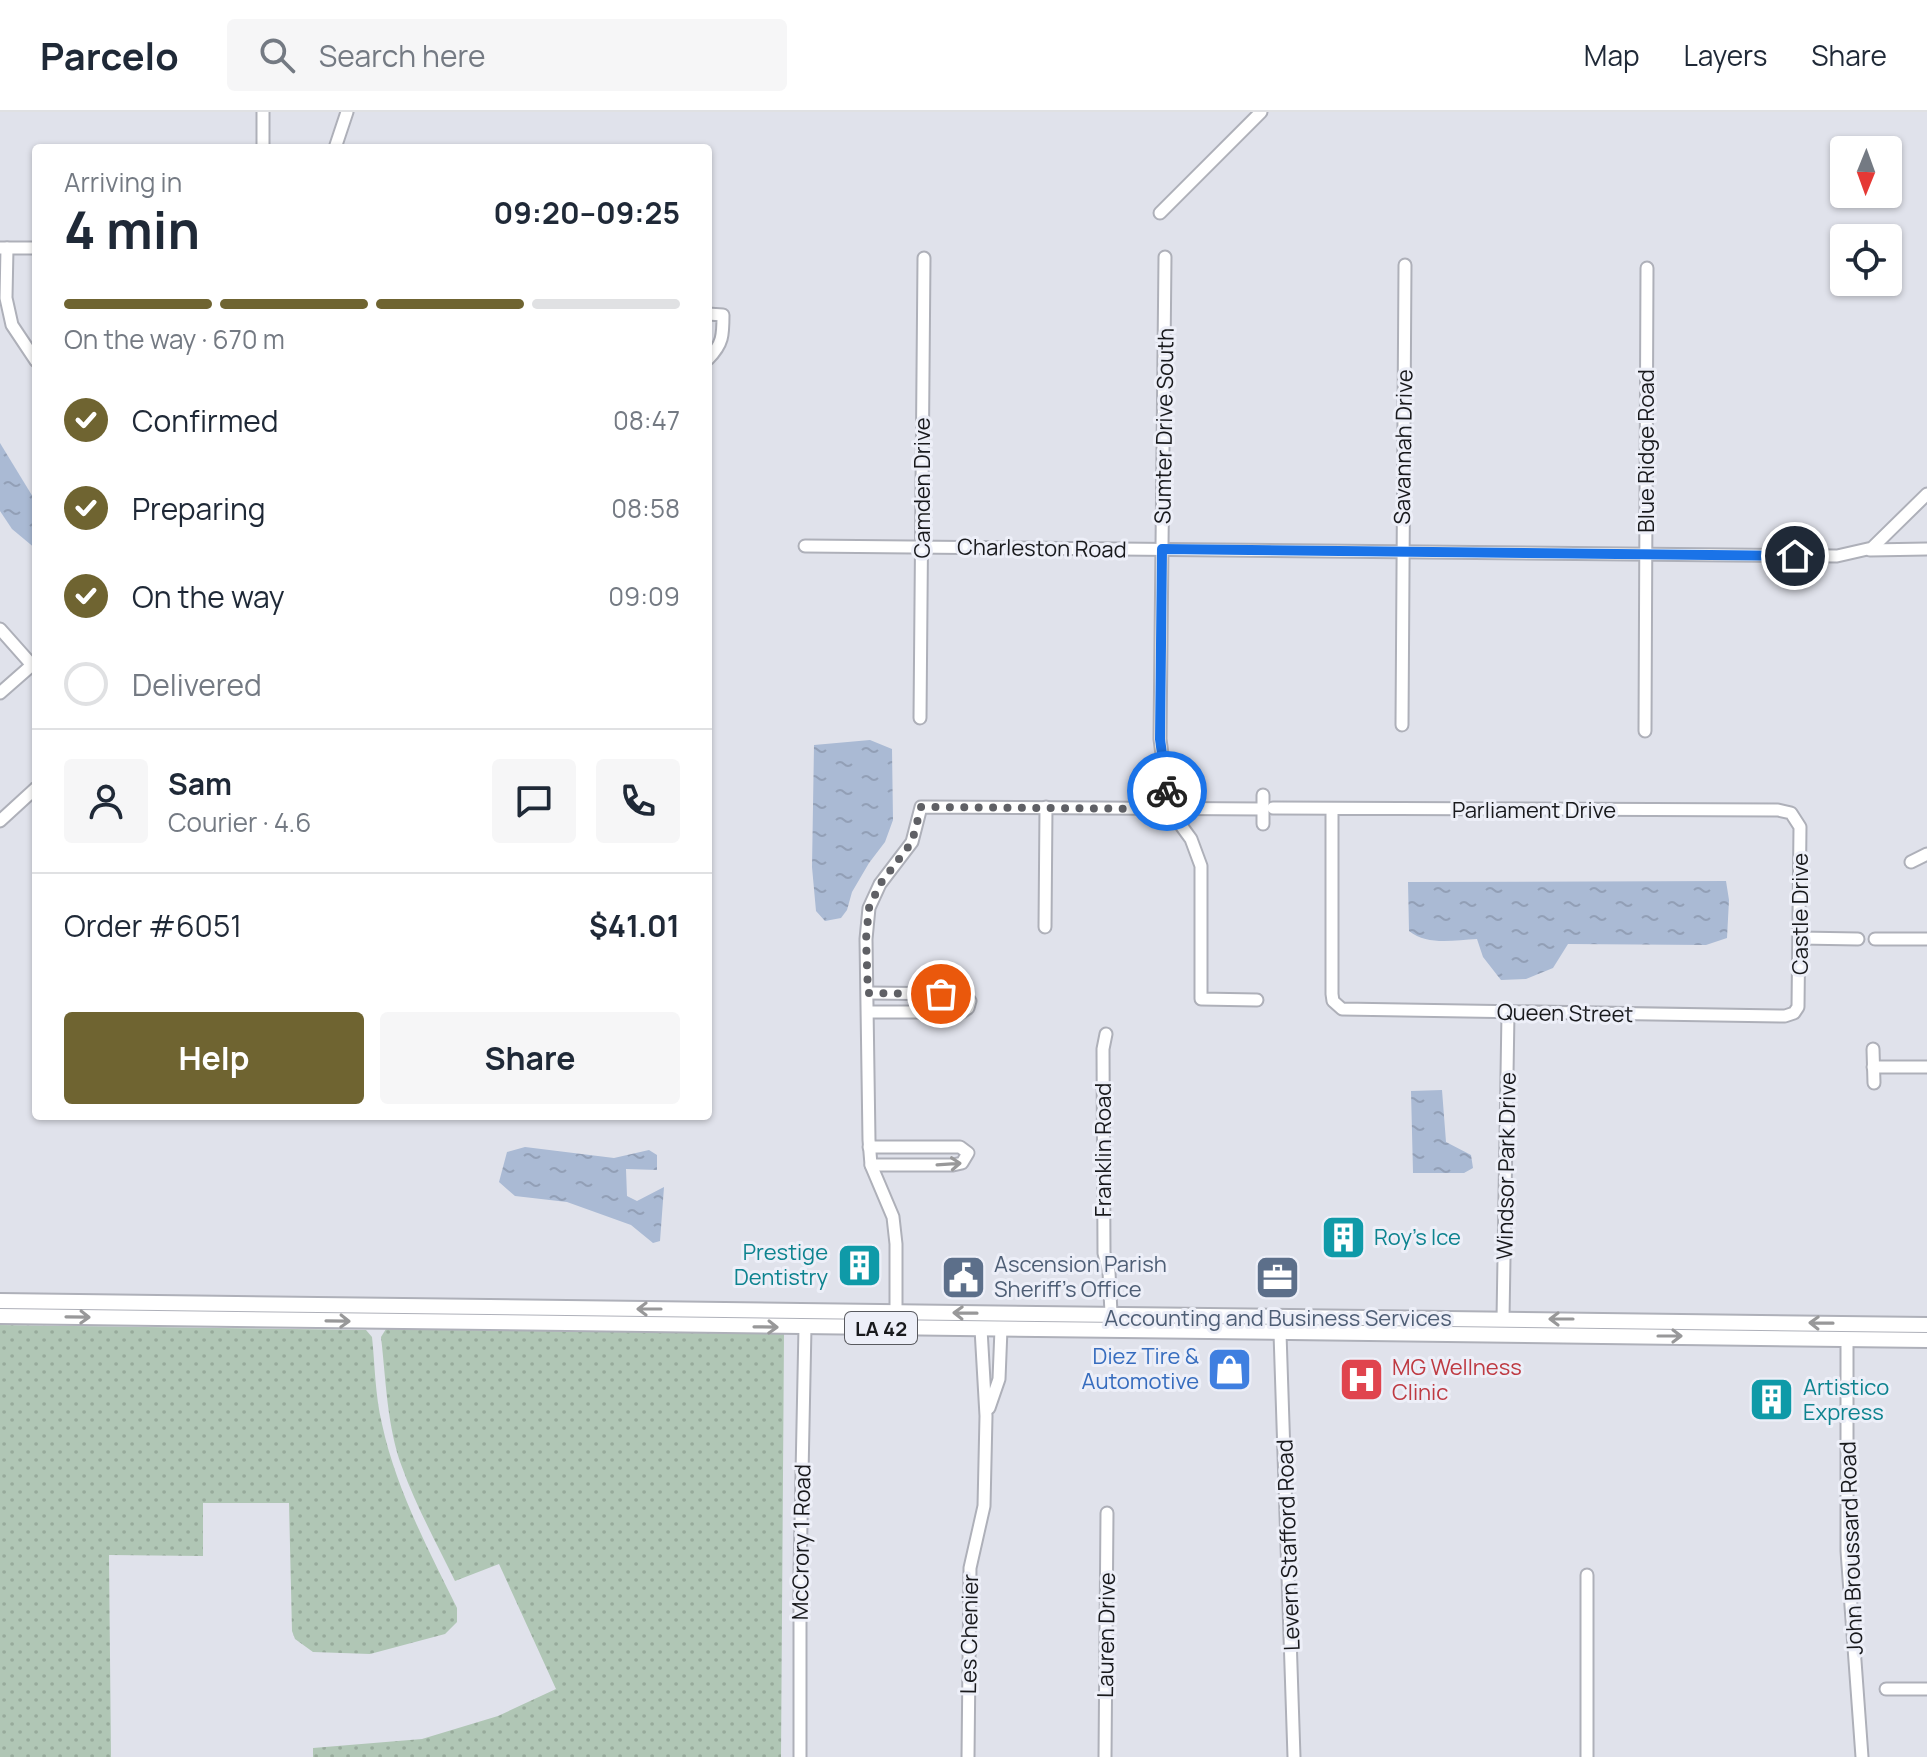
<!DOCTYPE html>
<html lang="en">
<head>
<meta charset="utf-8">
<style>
  body { margin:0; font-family:Manrope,sans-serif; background:#f6f6f7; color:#1f2937; height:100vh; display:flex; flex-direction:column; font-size:30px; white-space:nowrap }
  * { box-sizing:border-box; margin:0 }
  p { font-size:26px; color:#747a83 }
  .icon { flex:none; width:44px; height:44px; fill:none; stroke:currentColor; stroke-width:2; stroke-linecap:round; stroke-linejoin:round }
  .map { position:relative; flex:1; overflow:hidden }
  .panel { position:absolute; left:32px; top:32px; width:680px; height:976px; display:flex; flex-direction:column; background:#fff; border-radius:8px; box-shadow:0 2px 6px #0004 }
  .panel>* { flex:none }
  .needle { width:52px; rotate:181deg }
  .fabs { position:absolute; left:1830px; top:24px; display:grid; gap:16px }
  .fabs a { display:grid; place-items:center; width:72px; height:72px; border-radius:8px; background:#fff; box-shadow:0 2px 6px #0004; font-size:40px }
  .pin { position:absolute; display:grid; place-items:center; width:68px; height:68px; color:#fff; margin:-34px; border:4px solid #fff; border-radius:50%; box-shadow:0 2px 8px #0007 }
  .courier { position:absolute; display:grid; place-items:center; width:80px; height:80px; margin:-40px; border:6px solid #1a73e8; border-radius:50%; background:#fff; color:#222; box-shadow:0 2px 10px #0007 }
  .headline em { font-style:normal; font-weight:700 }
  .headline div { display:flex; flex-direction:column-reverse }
  .headline { display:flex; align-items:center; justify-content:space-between; height:136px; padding:0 32px }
  h1 { font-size:52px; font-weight:700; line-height:60px }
  .bar { display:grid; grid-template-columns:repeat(4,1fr); gap:12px 8px; align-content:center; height:96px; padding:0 32px }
  .bar i { height:10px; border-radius:6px; background:#e0e1e3 }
  .bar .on { background:#6f6431 }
  .bar p { grid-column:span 4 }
  .line { display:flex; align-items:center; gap:20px; padding:0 32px; border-top:2px solid #e0e1e3 }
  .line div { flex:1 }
  .round { display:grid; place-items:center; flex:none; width:84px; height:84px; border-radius:8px; background:#f6f6f7 }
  ol { padding:0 32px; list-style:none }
  li { display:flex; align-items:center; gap:24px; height:88px }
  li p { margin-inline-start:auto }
  li .icon { padding:8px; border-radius:50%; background:#6f6431; color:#fff; stroke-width:4 }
  li:last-child { color:#747a83 }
  li i { width:44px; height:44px; border:4px solid #e0e1e3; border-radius:50% }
  .button { display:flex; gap:16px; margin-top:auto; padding:16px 32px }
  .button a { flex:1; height:92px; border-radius:8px; background:#6f6431; color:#fff; font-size:32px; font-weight:700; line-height:92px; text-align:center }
  .button a+a { background:#f6f6f7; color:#1f2937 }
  header { display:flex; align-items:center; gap:48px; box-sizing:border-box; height:112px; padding:0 40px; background:#fff; border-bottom:2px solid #e0e1e3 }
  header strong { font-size:38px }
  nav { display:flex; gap:44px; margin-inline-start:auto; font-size:28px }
  .search { width:560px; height:72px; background:#f6f6f7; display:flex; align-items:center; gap:20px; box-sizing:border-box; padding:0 28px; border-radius:8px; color:#747a83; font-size:30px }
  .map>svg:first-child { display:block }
  .grass { fill:url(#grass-dots) }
  .water { fill:url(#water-ripples) }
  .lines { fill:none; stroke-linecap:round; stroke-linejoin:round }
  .minor-casing { stroke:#aeb0b9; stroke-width:15 }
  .major-casing { stroke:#aeb0b9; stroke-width:18 }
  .minor { stroke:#fff; stroke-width:11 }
  .major { stroke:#fff; stroke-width:14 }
  .oneway { stroke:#989899 }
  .done { stroke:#5f6065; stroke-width:8; stroke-dasharray:0 14.4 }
  .route { stroke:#1a73e8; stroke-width:10 }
  .labels { text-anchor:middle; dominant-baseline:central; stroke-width:6; stroke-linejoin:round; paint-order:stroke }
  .shield { fill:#edeff8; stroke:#595a5f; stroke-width:2 }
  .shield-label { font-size:20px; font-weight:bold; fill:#191a1d }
  .street-label { font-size:22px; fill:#191a1d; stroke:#edeff8 }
  .culture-label { font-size:22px; fill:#0d838f; stroke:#edeff8; text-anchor:start }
  .service-label { font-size:22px; fill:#4e5e75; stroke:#edeff8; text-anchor:start }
  .shop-label { font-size:22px; fill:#366cbe; stroke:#edeff8; text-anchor:end }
  .health-label { font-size:22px; fill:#be3a42; stroke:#edeff8; text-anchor:start }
</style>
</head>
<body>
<header>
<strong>Parcelo</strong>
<div class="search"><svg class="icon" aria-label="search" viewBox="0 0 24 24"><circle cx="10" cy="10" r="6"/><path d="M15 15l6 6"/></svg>Search here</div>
<nav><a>Map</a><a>Layers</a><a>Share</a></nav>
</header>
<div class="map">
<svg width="1927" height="1645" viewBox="0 0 1927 1645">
  <defs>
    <pattern id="grass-dots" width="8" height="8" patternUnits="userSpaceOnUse" patternTransform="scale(2)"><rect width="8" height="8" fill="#b0c6b5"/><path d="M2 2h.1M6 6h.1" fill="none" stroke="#97aa9b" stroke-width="1.8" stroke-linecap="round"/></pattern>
    <pattern id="water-ripples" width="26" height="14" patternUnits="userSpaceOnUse" patternTransform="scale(2)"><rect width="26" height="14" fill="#aabad4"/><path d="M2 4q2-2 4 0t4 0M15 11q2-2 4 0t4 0" fill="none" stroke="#929fb6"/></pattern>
  </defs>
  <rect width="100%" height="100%" fill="#e0e2eb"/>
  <!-- grass -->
  <g class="grass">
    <path d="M0 1213 366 1218 372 1225C375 1253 375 1283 382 1312 396 1377 428 1437 457 1496V1510L445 1522 370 1542 313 1540 295 1527 292 1519 289 1391H203V1444L109 1443 111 1645H0Z"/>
    <path d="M386 1217 784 1222 781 1645H313V1636L422 1627 498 1604 556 1577 499 1452 455 1469C437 1432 416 1394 402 1355 387 1315 386 1268 381 1225Z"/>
  </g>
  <!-- water -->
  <g class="water">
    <path d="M0 331 36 390V437L12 417 0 399Z"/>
    <path d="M870 628 892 637 893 708 885 730 869 751 852 780 847 798 841 806 825 809 816 799 812 755 814 633Z"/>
    <path d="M1726 769 1729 788 1727 826 1706 833 1568 832 1553 856 1526 867 1501 868 1483 845 1477 827C1454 828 1428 834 1409 819L1408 770Z"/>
    <path d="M1442 978 1446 1030 1471 1043 1473 1056 1464 1061H1413L1411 979Z"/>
    <path d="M525 1035 614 1046 649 1038 657 1043V1058L626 1057 627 1084 637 1089 664 1075 660 1129 653 1131 631 1113 567 1090 515 1084 499 1070 507 1040Z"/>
  </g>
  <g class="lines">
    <defs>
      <g id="minor">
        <path d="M263 36V0"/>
        <path d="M335 36 347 0"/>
        <path d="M1160 101 1261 0"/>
        <path d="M1 136H36"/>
        <path d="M7 136 6 186 12 213 36 249"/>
        <path d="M1165 145 1160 627 1169 697 1191 727 1201 754V887L1257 888"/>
        <path d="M708 202 723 203C723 223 723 232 708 247"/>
        <path d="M805 434 1837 444 1872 436 1927 382"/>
        <path d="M1870 438 1927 437"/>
        <path d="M0 517 32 553 36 550"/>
        <path d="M0 581 32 553"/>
        <path d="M920 606 924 146"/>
        <path d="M1402 613 1405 153"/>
        <path d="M1645 619 1647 156"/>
        <path d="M1273 696 1778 698 1791 701 1800 715 1798 895 1794 901 1785 904 1342 897 1333 889 1332 882V697"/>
        <path d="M0 709 36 676"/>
        <path d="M1263 712V683"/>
        <path d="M1911 750 1927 742"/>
        <path d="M1045 815 1046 695"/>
        <path d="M1800 826 1858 827"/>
        <path d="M1875 827H1927"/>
        <path d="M868 881 965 882 970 889 968 896 962 900H868"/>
        <path d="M1106 922 1103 937 1104 1141 1109 1160 1111 1201"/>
        <path d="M1873 937 1874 971"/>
        <path d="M1873 955H1927"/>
        <path d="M869 1035H960L968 1041 962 1051 953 1053H871"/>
        <path d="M896 1199V1132L893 1105 871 1053 869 1028 866 827 869 796 880 772 912 730 921 695 1263 697"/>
        <path d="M1503 1207 1508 901"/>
        <path d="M1280 1221 1294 1645"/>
        <path d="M1847 1228V1439L1862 1645"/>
        <path d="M989 1296 999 1267 1001 1217"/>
        <path d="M1886 1577H1927"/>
        <path d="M800 1645V1460L805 1215"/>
        <path d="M968 1645 970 1456 984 1394 986 1304 981 1217"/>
        <path d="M1105 1645 1107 1401"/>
        <path d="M1587 1645V1463"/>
      </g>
      <g id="major">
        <path d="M0 1189 1927 1213"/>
        <path d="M0 1204 1927 1228"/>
      </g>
    </defs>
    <!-- minor casing -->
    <use href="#minor" class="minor-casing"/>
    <!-- major casing -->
    <use href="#major" class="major-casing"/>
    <!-- minor -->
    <use href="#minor" class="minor"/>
    <!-- major -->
    <use href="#major" class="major"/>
  </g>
  <!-- one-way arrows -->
  <defs><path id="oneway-shaft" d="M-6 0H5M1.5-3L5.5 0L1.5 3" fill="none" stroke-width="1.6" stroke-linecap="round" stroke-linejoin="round" transform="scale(2)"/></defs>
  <g class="oneway">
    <use href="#oneway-shaft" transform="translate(949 1052) rotate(-4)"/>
    <use href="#oneway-shaft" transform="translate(649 1197) rotate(-180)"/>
    <use href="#oneway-shaft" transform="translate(965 1201) rotate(-179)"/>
    <use href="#oneway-shaft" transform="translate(78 1205) rotate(1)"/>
    <use href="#oneway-shaft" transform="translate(1561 1207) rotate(-180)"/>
    <use href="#oneway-shaft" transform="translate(338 1209) rotate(1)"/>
    <use href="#oneway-shaft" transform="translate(1821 1211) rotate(-179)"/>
    <use href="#oneway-shaft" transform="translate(766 1215) rotate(1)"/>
    <use href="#oneway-shaft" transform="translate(1670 1224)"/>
  </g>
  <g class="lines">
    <!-- done -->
    <path class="done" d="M941 882 868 881 866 827 869 796 880 772 912 730 921 695 1169 697 1167 679"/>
    <!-- route -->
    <path class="route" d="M1167 679 1160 627 1162 437 1795 444"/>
  </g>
  <!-- icons -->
  <defs>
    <symbol id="building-square" viewBox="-11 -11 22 22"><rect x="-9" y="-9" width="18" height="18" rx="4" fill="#0f9aa8" stroke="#edeff8"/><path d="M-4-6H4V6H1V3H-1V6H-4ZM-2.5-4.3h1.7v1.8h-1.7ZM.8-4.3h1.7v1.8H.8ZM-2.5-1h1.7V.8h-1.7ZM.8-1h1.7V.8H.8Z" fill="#fff"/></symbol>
    <symbol id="civic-square" viewBox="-11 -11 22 22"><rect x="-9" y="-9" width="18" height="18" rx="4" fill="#5c6f8a" stroke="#edeff8"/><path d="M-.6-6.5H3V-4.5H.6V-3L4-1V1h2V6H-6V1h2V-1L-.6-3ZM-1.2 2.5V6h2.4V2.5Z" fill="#fff"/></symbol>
    <symbol id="office-square" viewBox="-11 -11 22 22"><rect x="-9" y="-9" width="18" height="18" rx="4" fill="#5c6f8a" stroke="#edeff8"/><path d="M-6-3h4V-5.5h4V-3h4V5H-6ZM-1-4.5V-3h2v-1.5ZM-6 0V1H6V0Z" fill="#fff"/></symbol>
    <symbol id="shop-square" viewBox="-11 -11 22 22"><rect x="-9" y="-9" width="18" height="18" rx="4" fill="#3f7fe0" stroke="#edeff8"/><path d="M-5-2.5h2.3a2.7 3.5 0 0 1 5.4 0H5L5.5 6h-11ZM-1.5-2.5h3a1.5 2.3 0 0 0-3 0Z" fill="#fff"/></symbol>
    <symbol id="hospital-square" viewBox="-11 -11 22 22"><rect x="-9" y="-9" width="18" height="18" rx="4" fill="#e0444e" stroke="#edeff8"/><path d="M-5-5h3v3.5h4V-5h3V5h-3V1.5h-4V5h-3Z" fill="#fff"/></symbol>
  </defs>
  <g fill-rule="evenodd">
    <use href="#building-square" x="1318" y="1100" width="51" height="51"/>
    <use href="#building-square" x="834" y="1128" width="51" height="51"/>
    <use href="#civic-square" x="938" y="1140" width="51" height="51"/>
    <use href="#office-square" x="1252" y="1140" width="51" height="51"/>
    <use href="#shop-square" x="1204" y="1232" width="51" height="51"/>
    <use href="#hospital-square" x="1336" y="1242" width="51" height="51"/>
    <use href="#building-square" x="1746" y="1262" width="51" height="51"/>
  </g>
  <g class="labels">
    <!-- shield labels -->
    <rect class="shield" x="845" y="1200" width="72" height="32" rx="6"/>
    <g class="shield-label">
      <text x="881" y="1216">LA 42</text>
    </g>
    <!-- street labels -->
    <g class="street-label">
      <text transform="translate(1164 314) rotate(-89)">Sumter Drive South</text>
      <text transform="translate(1403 335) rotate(-89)">Savannah Drive</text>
      <text transform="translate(1646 339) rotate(-90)">Blue Ridge Road</text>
      <text transform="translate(922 376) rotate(-90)">Camden Drive</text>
      <text transform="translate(1042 436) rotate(1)">Charleston Road</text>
      <text x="1534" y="698">Parliament Drive</text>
      <text transform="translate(1800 802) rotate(-90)">Castle Drive</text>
      <text transform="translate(1565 901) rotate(1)">Queen Street</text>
      <text transform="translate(1103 1038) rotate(-90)">Franklin Road</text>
      <text transform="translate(1506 1054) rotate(-89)">Windsor Park Drive</text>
      <text transform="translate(801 1430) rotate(-89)">McCrory 1 Road</text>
      <text transform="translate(1288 1433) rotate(-92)">Levern Stafford Road</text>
      <text transform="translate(1851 1436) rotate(-92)">John Broussard Road</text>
      <text transform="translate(969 1522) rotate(-89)">Les Chenier</text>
      <text transform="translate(1106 1523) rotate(-89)">Lauren Drive</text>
    </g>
    <!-- culture labels -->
    <g class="culture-label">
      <text x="1374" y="1125">Roy's Ice</text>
      <text x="828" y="1140" text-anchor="end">Prestige<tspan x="828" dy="25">Dentistry</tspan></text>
      <text x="1803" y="1275">Artistico<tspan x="1803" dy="25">Express</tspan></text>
    </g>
    <!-- service labels -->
    <g class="service-label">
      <text x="994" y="1152">Ascension Parish<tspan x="994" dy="25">Sheriff's Office</tspan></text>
      <text x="1278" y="1206" text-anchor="middle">Accounting and Business Services</text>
    </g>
    <!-- shop labels -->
    <g class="shop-label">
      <text x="1199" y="1244">Diez Tire &amp;<tspan x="1199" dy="25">Automotive</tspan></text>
    </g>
    <!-- health labels -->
    <g class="health-label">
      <text x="1392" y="1255">MG Wellness<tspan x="1392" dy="25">Clinic</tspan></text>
    </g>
  </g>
</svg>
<div class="fabs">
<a><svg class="needle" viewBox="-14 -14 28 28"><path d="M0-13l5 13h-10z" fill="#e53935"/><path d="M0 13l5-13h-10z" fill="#747a83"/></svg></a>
<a><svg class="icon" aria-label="locate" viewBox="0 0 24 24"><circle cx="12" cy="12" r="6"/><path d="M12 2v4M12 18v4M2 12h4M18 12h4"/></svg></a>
</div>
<div class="pin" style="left:941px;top:882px;background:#ea580c"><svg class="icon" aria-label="bag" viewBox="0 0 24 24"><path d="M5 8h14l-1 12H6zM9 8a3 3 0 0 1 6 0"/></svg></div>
<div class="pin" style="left:1795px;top:444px;background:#1f2937"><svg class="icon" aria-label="home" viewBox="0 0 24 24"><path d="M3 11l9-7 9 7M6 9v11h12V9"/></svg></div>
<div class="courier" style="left:1167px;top:679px"><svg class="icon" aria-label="bike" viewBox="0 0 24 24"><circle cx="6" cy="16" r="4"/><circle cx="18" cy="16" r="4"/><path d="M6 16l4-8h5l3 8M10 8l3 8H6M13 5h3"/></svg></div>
<section class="panel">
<div class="headline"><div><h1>4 min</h1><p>Arriving in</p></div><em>09:20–09:25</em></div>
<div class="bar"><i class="on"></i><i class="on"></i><i class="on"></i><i></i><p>On the way · 670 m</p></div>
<ol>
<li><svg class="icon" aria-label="check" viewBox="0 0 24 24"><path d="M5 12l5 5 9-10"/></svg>Confirmed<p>08:47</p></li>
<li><svg class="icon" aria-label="check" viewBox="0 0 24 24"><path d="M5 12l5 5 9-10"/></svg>Preparing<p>08:58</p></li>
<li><svg class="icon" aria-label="check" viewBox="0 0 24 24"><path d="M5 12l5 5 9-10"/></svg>On the way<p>09:09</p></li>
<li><i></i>Delivered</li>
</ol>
<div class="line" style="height:144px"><a class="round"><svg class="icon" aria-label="person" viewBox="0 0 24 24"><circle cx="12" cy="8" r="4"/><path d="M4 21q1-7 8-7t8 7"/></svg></a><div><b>Sam</b><p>Courier · 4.6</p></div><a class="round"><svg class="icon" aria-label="chat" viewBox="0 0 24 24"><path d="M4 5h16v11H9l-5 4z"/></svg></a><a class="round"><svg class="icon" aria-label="phone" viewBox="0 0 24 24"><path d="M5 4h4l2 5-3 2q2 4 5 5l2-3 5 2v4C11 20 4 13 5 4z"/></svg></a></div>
<div class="line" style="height:104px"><div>Order #6051</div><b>$41.01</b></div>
<div class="button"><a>Help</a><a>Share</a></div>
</section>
</div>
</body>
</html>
